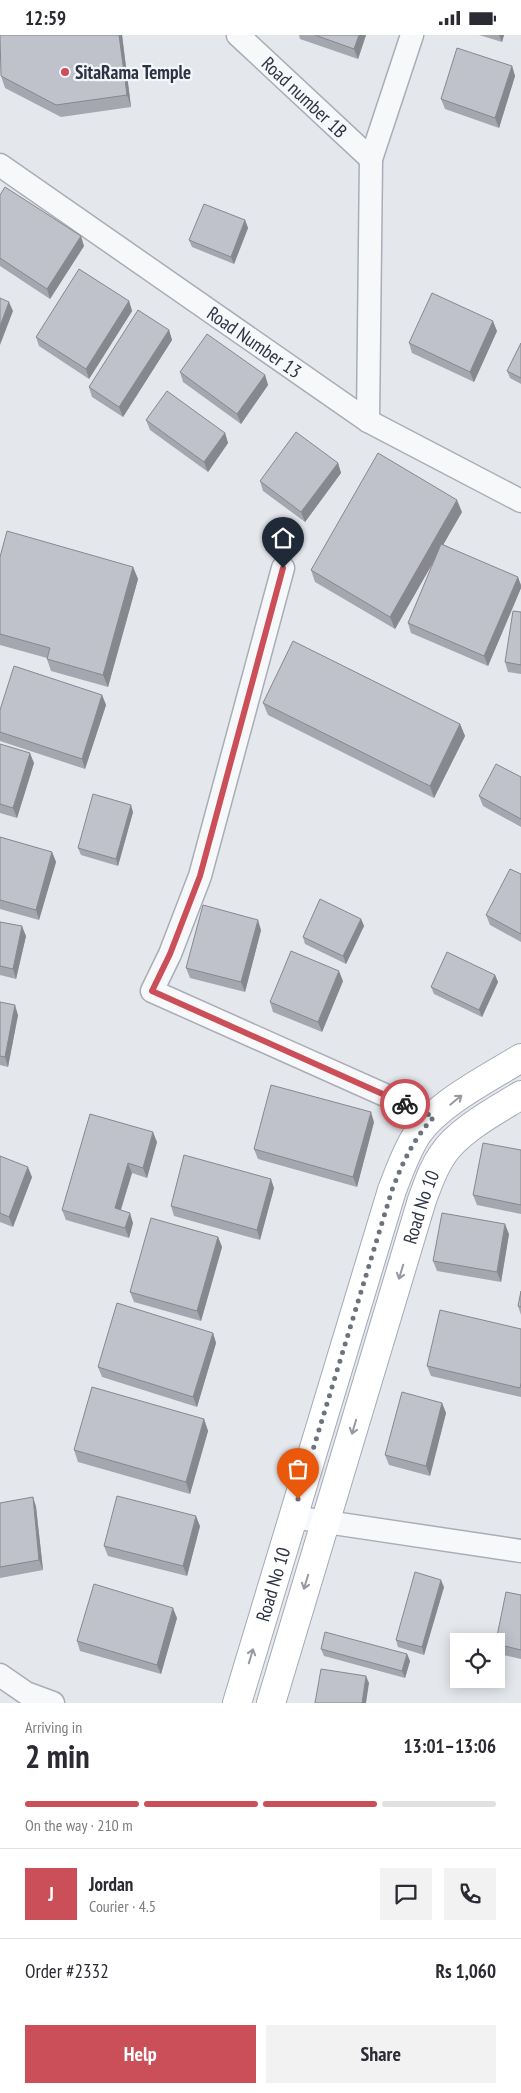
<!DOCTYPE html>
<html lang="en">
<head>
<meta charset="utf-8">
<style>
  body { margin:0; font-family:"PT Sans Narrow",sans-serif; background:#f2f2f3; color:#2b2b33; height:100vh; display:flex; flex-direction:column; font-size:19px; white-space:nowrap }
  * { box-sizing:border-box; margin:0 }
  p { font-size:16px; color:#7c7c81 }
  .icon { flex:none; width:28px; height:28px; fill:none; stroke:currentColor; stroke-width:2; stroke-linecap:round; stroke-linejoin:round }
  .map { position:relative; height:1668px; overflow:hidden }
  .side { display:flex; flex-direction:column; background:#fff; flex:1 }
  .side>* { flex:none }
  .controls { position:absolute; left:450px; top:1598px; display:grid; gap:10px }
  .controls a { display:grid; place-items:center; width:55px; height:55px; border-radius:0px; background:#fff; box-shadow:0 2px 12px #0003; font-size:25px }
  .pin { position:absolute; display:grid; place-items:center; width:42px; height:42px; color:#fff; margin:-51px -21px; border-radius:50% 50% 50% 0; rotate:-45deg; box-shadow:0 0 5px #0007 }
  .pin .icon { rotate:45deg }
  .courier { position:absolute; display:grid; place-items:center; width:50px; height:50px; margin:-25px; border:4px solid #cb4f59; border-radius:50%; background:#fff; color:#222; box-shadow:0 1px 6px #0007 }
  .headline em { font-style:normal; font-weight:800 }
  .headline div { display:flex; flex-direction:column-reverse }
  .headline { display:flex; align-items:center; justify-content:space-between; height:85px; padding:0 25px }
  h1 { font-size:32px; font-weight:800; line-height:38px }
  .bar { display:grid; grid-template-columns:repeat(4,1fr); gap:8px 5px; align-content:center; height:60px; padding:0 25px }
  .bar i { height:6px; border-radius:4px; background:#e1e1e2 }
  .bar .current { background:#cb4f59 }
  .bar p { grid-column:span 4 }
  .line { display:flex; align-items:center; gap:12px; padding:0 25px; border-top:1px solid #e1e1e2 }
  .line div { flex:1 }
  .round { display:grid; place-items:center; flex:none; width:52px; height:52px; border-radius:0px; background:#f2f2f3 }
  .button { display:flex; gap:10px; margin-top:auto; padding:10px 25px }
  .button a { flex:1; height:58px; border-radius:0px; background:#cb4f59; color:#fff; font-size:20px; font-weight:800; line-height:58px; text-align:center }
  .button a+a { background:#f2f2f3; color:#2b2b33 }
  .status { display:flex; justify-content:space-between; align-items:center; height:35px; padding:0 25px; background:#fff; direction:ltr }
  .status svg { height:14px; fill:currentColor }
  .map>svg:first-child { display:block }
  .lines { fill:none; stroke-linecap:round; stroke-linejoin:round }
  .minor-casing { stroke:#a9adb6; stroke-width:25 }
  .major-casing { stroke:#a4aab7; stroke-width:30 }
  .minor { stroke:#f7f8fa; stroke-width:22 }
  .major { stroke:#fff; stroke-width:28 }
  .wall { fill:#a4a7af }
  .shaded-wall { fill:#86888e }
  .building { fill:#bfc2cb; stroke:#86888e }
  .oneway { stroke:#9699a2 }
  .done { stroke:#6c727f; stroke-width:5; stroke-dasharray:0 9 }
  .route { stroke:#cb4f59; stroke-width:6 }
  .poi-dot { fill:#cb4f59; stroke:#f4f6f9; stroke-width:2 }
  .labels { text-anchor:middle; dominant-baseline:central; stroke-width:4.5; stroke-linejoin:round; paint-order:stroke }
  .poi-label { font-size:19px; font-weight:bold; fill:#2c3344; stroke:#f4f6f9; text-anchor:start }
  .street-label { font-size:19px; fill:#2c3344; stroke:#f4f6f9 }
</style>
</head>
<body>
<div class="status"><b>12:59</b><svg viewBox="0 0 49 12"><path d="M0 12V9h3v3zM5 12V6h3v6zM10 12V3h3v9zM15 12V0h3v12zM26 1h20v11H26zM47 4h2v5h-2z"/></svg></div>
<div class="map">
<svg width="521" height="1668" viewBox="0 0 521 1668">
  <rect width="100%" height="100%" fill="#e4e7ec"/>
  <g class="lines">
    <defs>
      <g id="minor">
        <path id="s1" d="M238 0 371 124"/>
        <path id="s2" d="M0 130 368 386 521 466"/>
        <path d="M368 386 371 124 412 0"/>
        <path d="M283 533 200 841 170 919 152 956 434 1082"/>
        <path d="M293 1482 521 1516"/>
        <path d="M0 1640 26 1658 53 1668"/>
      </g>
      <g id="major">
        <path id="s3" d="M237 1668 392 1155C400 1135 406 1116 418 1098 439 1068 490 1042 521 1023"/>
        <path id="s4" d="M271 1668 422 1165C428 1149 433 1133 443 1119 459 1095 497 1075 521 1060"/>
      </g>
    </defs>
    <!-- minor casing -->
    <use href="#minor" class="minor-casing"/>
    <!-- major casing -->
    <use href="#major" class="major-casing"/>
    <!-- minor -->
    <use href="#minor" class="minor"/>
    <!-- major -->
    <use href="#major" class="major"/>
  </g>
  <!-- wall -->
  <g class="wall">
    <path d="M122 0 131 72 61 82 5 53 1 41Z"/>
    <path d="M299 0H366L358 24 300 4Z"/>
    <path d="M479 0H504L502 7Z"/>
    <path d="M512 31 515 41 499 93 445 74 441 64Z"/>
    <path d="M0 160 84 211 50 264 0 231Z"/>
    <path d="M245 185 248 193 234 229 192 212 189 205Z"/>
    <path d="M129 266 132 276 89 344 39 311 36 302Z"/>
    <path d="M169 295 172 305 123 382 92 362 89 352Z"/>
    <path d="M497 296 474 347 412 318 409 308Z"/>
    <path d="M521 308V349L510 343 507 336Z"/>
    <path d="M180 337 265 340 268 350 241 389 183 347Z"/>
    <path d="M146 385 225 398 228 408 208 437 150 395Z"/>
    <path d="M338 428 341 438 305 487 263 456 260 446Z"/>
    <path d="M462 477 443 509 521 550V553L488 631 411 598 408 588 436 522 395 594 315 547 311 535Z"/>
    <path d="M0 522 133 532 138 544 108 652 51 636 47 624V623L0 610Z"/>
    <path d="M521 577V639L508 637 505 627Z"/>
    <path d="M102 660 106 670 85 734 0 706V675Z"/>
    <path d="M263 668 460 689 465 701 434 763 268 680Z"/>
    <path d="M0 709 34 728 17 783 0 778Z"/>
    <path d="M521 742V792L483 771 479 761Z"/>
    <path d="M133 777 118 831 81 820 78 813Z"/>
    <path d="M0 802 52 817 56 827 39 885 0 874Z"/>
    <path d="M521 839V907L490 890 486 880Z"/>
    <path d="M361 884 364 891 346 929 305 909 303 902Z"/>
    <path d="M0 887 26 901 16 944 0 940Z"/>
    <path d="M261 895 245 957 190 943 186 933Z"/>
    <path d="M495 940 498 947 482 982 434 959 431 952Z"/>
    <path d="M343 946 322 997 273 977 270 967Z"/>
    <path d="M0 967 18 980 8 1032 0 1030Z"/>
    <path d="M374 1087 357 1152 258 1124 254 1114Z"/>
    <path d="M157 1107 147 1143 132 1138 121 1175 133 1188 129 1203 66 1185 62 1175Z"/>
    <path d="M521 1115V1179L477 1170 473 1160Z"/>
    <path d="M0 1121 32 1142 13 1192 0 1187Z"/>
    <path d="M274 1153 260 1205 174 1181 171 1171Z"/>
    <path d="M509 1199 501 1247 437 1236 433 1226Z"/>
    <path d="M218 1202 222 1212 201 1286 134 1267 130 1257Z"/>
    <path d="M521 1256V1280L518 1271Z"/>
    <path d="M521 1294V1362L431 1341 427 1331Z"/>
    <path d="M213 1298 216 1308 197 1372 102 1342 98 1332Z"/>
    <path d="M442 1368 446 1378 430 1441 389 1430 385 1420Z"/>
    <path d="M204 1384 208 1396 190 1459 78 1427 74 1415Z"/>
    <path d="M33 1462 36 1472 43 1535 0 1543V1468Z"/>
    <path d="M200 1491 187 1541 108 1521 104 1511Z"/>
    <path d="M444 1552 424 1620 398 1612 396 1605Z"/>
    <path d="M521 1560V1624L499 1619 496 1612V1606Z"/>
    <path d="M177 1583 161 1639 80 1616 77 1606Z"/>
    <path d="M321 1614 407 1619 410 1626 405 1643 324 1621Z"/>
  </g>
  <!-- shaded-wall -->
  <g class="shaded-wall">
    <path d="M119 0H122L131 72 127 60Z"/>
    <path d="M359 0H366L358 24 354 14Z"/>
    <path d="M499 0H504L502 7Z"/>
    <path d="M512 31 515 41 499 93 495 83Z"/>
    <path d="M245 185 248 193 234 229 231 222Z"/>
    <path d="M81 201 84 211 50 264 47 254Z"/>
    <path d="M129 266 132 276 89 344 86 334Z"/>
    <path d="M9 267 13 276 0 310V291Z"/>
    <path d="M493 286 497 296 474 347 470 337Z"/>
    <path d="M169 295 172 305 123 382 119 372Z"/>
    <path d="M265 340 268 350 241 389 237 379Z"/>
    <path d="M225 398 228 408 208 437 204 427Z"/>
    <path d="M338 428 341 438 305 487 301 477Z"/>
    <path d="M457 465 462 477 395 594 390 582Z"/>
    <path d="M133 532 138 544 108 652 103 640Z"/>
    <path d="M518 542 521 550V553L488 631 484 621Z"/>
    <path d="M102 660 106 670 85 734 82 724Z"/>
    <path d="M460 689 465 701 434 763 430 751Z"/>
    <path d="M30 718 34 728 17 783 13 773Z"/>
    <path d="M131 770 133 777 118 831 116 824Z"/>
    <path d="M52 817 56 827 39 885 36 875Z"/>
    <path d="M361 884 364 891 346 929 343 921Z"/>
    <path d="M258 885 261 895 245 957 241 947Z"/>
    <path d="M22 891 26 901 16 944 13 934Z"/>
    <path d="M339 936 343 946 322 997 318 987Z"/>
    <path d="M495 940 498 947 482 982 479 975Z"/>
    <path d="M15 970 18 980 8 1032 5 1022Z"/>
    <path d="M371 1077 374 1087 357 1152 353 1142Z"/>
    <path d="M153 1097 157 1107 147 1143 143 1133Z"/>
    <path d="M128 1128 132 1138 118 1183 115 1173Z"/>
    <path d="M28 1132 32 1142 13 1192 9 1182Z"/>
    <path d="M271 1144 274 1153 260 1205 257 1195Z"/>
    <path d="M130 1178 133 1188 129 1203 125 1193Z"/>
    <path d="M505 1189 509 1199 501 1247 497 1237Z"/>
    <path d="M218 1202 222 1212 201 1286 197 1276Z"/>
    <path d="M213 1298 216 1308 197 1372 193 1362Z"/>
    <path d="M442 1368 446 1378 430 1441 426 1431Z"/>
    <path d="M204 1384 208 1396 190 1459 186 1447Z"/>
    <path d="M33 1462 36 1472 43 1535 39 1525Z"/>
    <path d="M196 1481 200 1491 187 1541 183 1531Z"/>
    <path d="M441 1545 444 1552 424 1620 422 1612Z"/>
    <path d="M173 1573 177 1583 161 1639 157 1630Z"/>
    <path d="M407 1619 410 1626 405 1643 402 1636Z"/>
    <path d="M366 1641 369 1648 366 1668H362Z"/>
  </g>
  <!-- building -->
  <g class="building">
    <path d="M0 0H119L127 60 56 70 1 41Z"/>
    <path d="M315 0H359L354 14Z"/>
    <path d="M457 13 512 31 495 83 441 64Z"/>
    <path d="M5 152 81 201 47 254 0 223V160Z"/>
    <path d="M204 169 245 185 231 222 189 205Z"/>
    <path d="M79 234 129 266 86 334 36 302Z"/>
    <path d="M432 258 493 286 470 337 409 308Z"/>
    <path d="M0 263 9 267 0 291Z"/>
    <path d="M138 275 169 295 119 372 89 352Z"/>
    <path d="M207 299 265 340 237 379 180 337Z"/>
    <path d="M521 308V343L507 336Z"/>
    <path d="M167 356 225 398 204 427 146 385Z"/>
    <path d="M296 397 338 428 301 477 260 446Z"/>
    <path d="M378 418 457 465 390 582 311 535Z"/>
    <path d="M7 496 133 532 103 640 47 624 50 613 0 599V522Z"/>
    <path d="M441 509 518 542 484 621 408 588Z"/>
    <path d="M513 576 521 577V630L505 627Z"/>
    <path d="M293 606 460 689 430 751 263 668Z"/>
    <path d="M14 631 102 660 82 724 0 697V675Z"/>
    <path d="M0 709 30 718 13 773 0 769Z"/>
    <path d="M496 729 521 742V784L479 761Z"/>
    <path d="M93 759 131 770 116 824 78 813Z"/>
    <path d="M0 802 52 817 36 875 0 865Z"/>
    <path d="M510 834 521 839V899L486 880Z"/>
    <path d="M320 864 361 884 343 921 303 902Z"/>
    <path d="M203 870 258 885 241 947 186 933Z"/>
    <path d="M0 887 22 891 13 934 0 931Z"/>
    <path d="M291 916 339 936 318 987 270 967Z"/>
    <path d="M447 917 495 940 479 975 431 952Z"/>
    <path d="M0 967 15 970 5 1022 0 1021Z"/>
    <path d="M271 1050 371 1077 353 1142 254 1114Z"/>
    <path d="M90 1079 153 1097 143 1133 128 1128 115 1173 130 1178 125 1193 62 1175Z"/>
    <path d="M483 1108 521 1115V1170L473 1160Z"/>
    <path d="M184 1120 271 1144 257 1195 171 1171Z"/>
    <path d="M0 1121 28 1132 9 1182 0 1178Z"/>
    <path d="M442 1178 505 1189 497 1237 433 1226Z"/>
    <path d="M151 1183 218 1202 197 1276 130 1257Z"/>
    <path d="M521 1256V1272L518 1271Z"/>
    <path d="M117 1268 213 1298 193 1362 98 1332Z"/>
    <path d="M440 1275 521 1294V1348L520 1353 427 1331Z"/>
    <path d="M92 1352 204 1384 186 1447 74 1415Z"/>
    <path d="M402 1357 442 1368 426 1431 385 1420Z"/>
    <path d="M117 1461 196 1481 183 1531 104 1511Z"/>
    <path d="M33 1462 39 1525 0 1532V1468Z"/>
    <path d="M415 1537 441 1545 422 1612 396 1605Z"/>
    <path d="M94 1549 173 1573 157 1630 77 1606Z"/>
    <path d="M506 1557 521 1560V1615L496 1609V1606Z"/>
    <path d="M325 1597 407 1619 402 1636 321 1614Z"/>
    <path d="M321 1634 366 1641 362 1668H315Z"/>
  </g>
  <!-- one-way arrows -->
  <defs><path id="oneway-shaft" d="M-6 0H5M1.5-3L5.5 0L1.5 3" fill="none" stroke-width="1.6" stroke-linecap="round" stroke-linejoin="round" transform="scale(1.25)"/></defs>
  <g class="oneway">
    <use href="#oneway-shaft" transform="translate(456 1065) rotate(-39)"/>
    <use href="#oneway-shaft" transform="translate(401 1237) rotate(107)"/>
    <use href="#oneway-shaft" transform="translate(354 1392) rotate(107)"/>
    <use href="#oneway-shaft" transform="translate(306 1547) rotate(107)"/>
    <use href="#oneway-shaft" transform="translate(251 1621) rotate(-73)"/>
  </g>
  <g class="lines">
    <!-- done -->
    <path class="done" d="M298 1464 392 1155C403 1127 413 1104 434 1082L405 1069"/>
    <!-- route -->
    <path class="route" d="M283 533 200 841 170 919 152 956 405 1069"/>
  </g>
  <!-- markers -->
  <circle class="poi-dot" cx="65" cy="37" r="5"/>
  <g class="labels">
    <!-- poi labels -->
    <g class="poi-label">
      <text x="75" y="37">SitaRama Temple</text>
    </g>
    <!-- street labels -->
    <g class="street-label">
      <text stroke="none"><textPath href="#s1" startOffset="91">Road number 1B</textPath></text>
      <text stroke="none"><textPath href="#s2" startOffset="310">Road Number 13</textPath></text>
      <text stroke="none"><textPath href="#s4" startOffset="518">Road No 10</textPath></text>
      <text stroke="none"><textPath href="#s3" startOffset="124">Road No 10</textPath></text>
    </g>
  </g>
</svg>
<div class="controls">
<a><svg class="icon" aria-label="locate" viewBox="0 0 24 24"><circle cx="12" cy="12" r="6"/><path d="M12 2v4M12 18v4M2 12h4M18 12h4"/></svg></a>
</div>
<div class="pin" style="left:298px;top:1464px;background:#ea580c"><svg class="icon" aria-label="bag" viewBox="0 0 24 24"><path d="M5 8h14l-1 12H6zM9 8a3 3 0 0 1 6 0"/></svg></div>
<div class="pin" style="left:283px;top:533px;background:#1f2937"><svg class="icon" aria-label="home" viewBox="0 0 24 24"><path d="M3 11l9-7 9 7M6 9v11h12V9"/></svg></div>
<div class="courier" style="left:405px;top:1069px"><svg class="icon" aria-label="bike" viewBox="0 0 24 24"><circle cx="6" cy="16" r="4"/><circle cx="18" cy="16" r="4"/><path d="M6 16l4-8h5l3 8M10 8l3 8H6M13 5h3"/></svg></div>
</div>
<section class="side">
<div class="headline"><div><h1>2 min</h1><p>Arriving in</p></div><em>13:01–13:06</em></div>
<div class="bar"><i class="current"></i><i class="current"></i><i class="current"></i><i></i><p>On the way · 210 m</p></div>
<div class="line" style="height:90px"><b class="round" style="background:#cb4f59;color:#fff">J</b><div><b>Jordan</b><p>Courier · 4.5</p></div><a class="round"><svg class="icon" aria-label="chat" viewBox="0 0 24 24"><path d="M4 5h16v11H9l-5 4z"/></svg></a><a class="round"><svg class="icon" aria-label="phone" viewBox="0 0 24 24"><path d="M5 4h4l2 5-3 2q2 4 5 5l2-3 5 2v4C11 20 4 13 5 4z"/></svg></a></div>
<div class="line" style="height:65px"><div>Order #2332</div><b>Rs 1,060</b></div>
<div class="button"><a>Help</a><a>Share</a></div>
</section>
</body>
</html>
